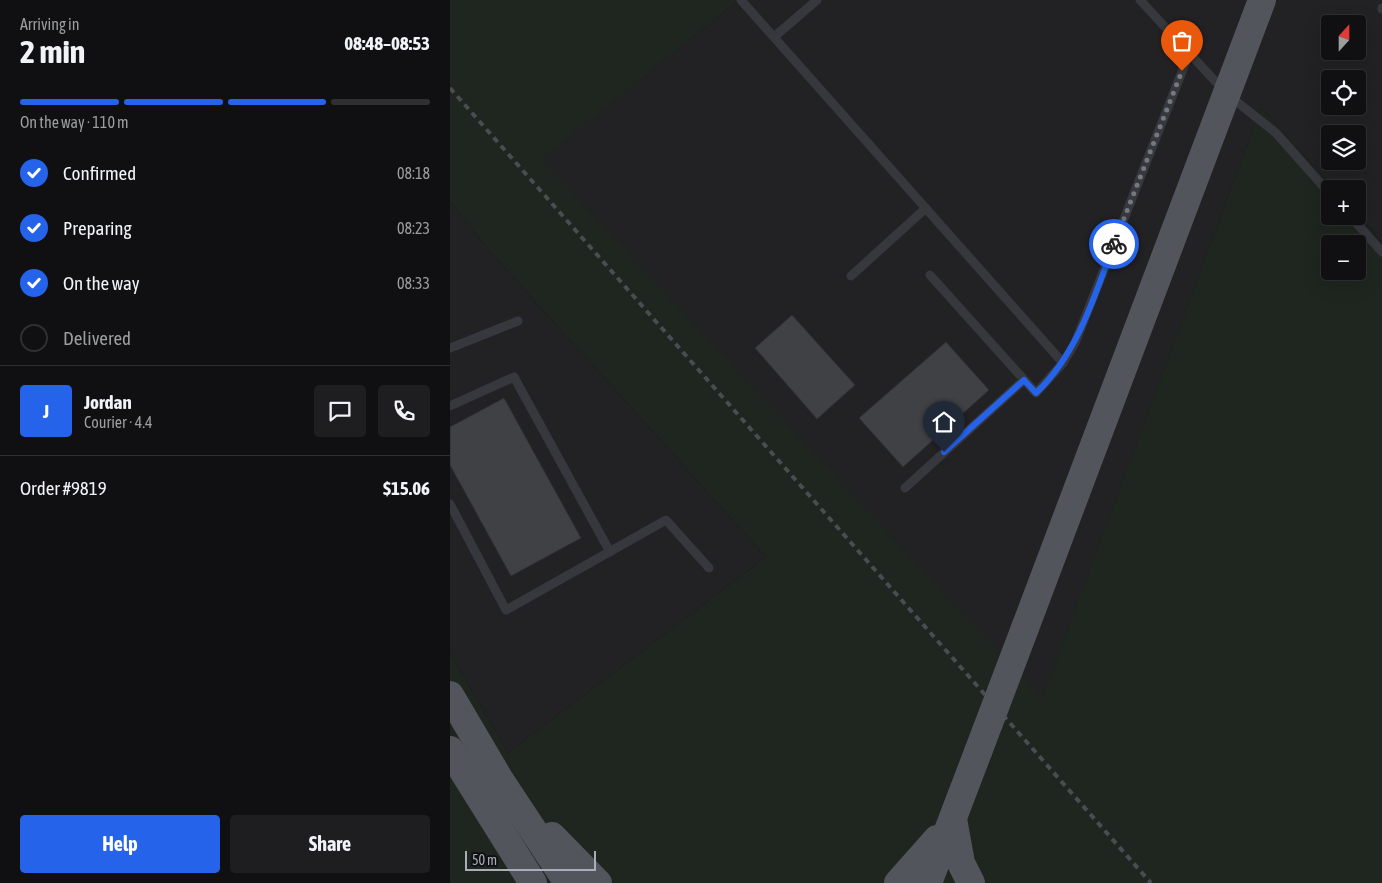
<!DOCTYPE html>
<html lang="en">
<head>
<meta charset="utf-8">
<style>
  body { margin:0; font-family:"Asap Condensed",sans-serif; background:#1e1e20; color:#f1f3f6; height:100vh; display:flex; flex-direction:column; font-size:19px; white-space:nowrap }
  * { box-sizing:border-box; margin:0 }
  p { font-size:16px; color:#9c9d9f }
  .icon { flex:none; width:28px; height:28px; fill:none; stroke:currentColor; stroke-width:2; stroke-linecap:round; stroke-linejoin:round }
  .map { position:relative; flex:1; overflow:hidden }
  .panel { display:flex; flex-direction:column; background:#101012; width:450px }
  .panel>* { flex:none }
  .needle { width:32px; rotate:21deg }
  .fabs { position:absolute; left:871px; top:15px; display:grid; gap:10px }
  .fabs a { display:grid; place-items:center; width:45px; height:45px; border-radius:5px; background:#101012; box-shadow:0 5px 20px #0002,0 0 0 1px #303032; font-size:25px }
  .scale { position:absolute; left:15px; bottom:12px; width:131px; box-sizing:border-box; padding-left:5px; border:2px solid #a8adb8; border-top:0; font-size:14px; line-height:18px; white-space:nowrap; color:#a8adb8; -webkit-text-stroke:4px #111113; paint-order:stroke }
  .pin { position:absolute; display:grid; place-items:center; width:42px; height:42px; color:#fff; margin:-51px -21px; border-radius:50% 50% 50% 0; rotate:-45deg; box-shadow:0 0 5px #0007 }
  .pin .icon { rotate:45deg }
  .courier { position:absolute; display:grid; place-items:center; width:50px; height:50px; margin:-25px; border:4px solid #2563eb; border-radius:50%; background:#fff; color:#222; box-shadow:0 1px 6px #0007 }
  .summary em { font-style:normal; font-weight:700 }
  .summary div { display:flex; flex-direction:column-reverse }
  .summary { display:flex; align-items:center; justify-content:space-between; height:85px; padding:0 20px }
  h1 { font-size:32px; font-weight:700; line-height:38px }
  .bar { display:grid; grid-template-columns:repeat(4,1fr); gap:8px 5px; align-content:center; height:60px; padding:0 20px }
  .bar i { height:6px; border-radius:4px; background:#303032 }
  .bar .on { background:#2563eb }
  .bar p { grid-column:span 4 }
  .line { display:flex; align-items:center; gap:12px; padding:0 20px; border-top:1px solid #303032 }
  .line div { flex:1 }
  .round { display:grid; place-items:center; flex:none; width:52px; height:52px; border-radius:5px; background:#1e1e20 }
  ol { padding:0 20px; list-style:none }
  li { display:flex; align-items:center; gap:15px; height:55px }
  li p { margin-inline-start:auto }
  li .icon { padding:5px; border-radius:50%; background:#2563eb; color:#fff; stroke-width:4 }
  li:last-child { color:#9c9d9f }
  li i { width:28px; height:28px; border:2px solid #303032; border-radius:50% }
  .button { display:flex; gap:10px; margin-top:auto; padding:10px 20px }
  .button a { flex:1; height:58px; border-radius:5px; background:#2563eb; color:#fff; font-size:20px; font-weight:700; line-height:58px; text-align:center }
  .button a+a { background:#1e1e20; color:#f1f3f6 }
  main { display:flex; flex:1; min-height:0 }
  .map>svg:first-child { display:block }
  .built { fill:#222225; fill-rule:evenodd }
  .green { fill:#1e261f; fill-rule:evenodd }
  .building { fill:#404145; stroke:#303034 }
  .lines { fill:none; stroke-linecap:round; stroke-linejoin:round }
  .lane { stroke:#37383d; stroke-width:9 }
  .primary { stroke:#53555c; stroke-width:28 }
  .rail { stroke:#4a4c52; stroke-width:4; stroke-dasharray:6 5; stroke-linecap:butt }
  .primary-bridge { stroke:#53555c; stroke-width:28 }
  .done { stroke:#757880; stroke-width:5; stroke-dasharray:0 9 }
  .route { stroke:#2563eb; stroke-width:6 }
</style>
</head>
<body>
<main>
<section class="panel">
<div class="summary"><div><h1>2 min</h1><p>Arriving in</p></div><em>08:48–08:53</em></div>
<div class="bar"><i class="on"></i><i class="on"></i><i class="on"></i><i></i><p>On the way · 110 m</p></div>
<ol>
<li><svg class="icon" aria-label="check" viewBox="0 0 24 24"><path d="M5 12l5 5 9-10"/></svg>Confirmed<p>08:18</p></li>
<li><svg class="icon" aria-label="check" viewBox="0 0 24 24"><path d="M5 12l5 5 9-10"/></svg>Preparing<p>08:23</p></li>
<li><svg class="icon" aria-label="check" viewBox="0 0 24 24"><path d="M5 12l5 5 9-10"/></svg>On the way<p>08:33</p></li>
<li><i></i>Delivered</li>
</ol>
<div class="line" style="height:90px"><b class="round" style="background:#2563eb;color:#fff">J</b><div><b>Jordan</b><p>Courier · 4.4</p></div><a class="round"><svg class="icon" aria-label="chat" viewBox="0 0 24 24"><path d="M4 5h16v11H9l-5 4z"/></svg></a><a class="round"><svg class="icon" aria-label="phone" viewBox="0 0 24 24"><path d="M5 4h4l2 5-3 2q2 4 5 5l2-3 5 2v4C11 20 4 13 5 4z"/></svg></a></div>
<div class="line" style="height:65px"><div>Order #9819</div><b>$15.06</b></div>
<div class="button"><a>Help</a><a>Share</a></div>
</section>
<div class="map">
<svg width="932" height="883" viewBox="0 0 932 883">
  <rect width="100%" height="100%" fill="#161618"/>
  <!-- built -->
  <g class="built">
    <path d="M289 0H932V243L908 215V189H884L811 108 592 699 91 160ZM880 24H908V51H880ZM880 79H908V106H880ZM880 134H908V161H880Z"/>
    <path d="M0 201 37 248 316 557 58 753 0 653Z"/>
  </g>
  <!-- green -->
  <path class="green" d="M0 0H289L92 160 592 698 811 108 884 189H880V216L908 215 932 243V883H0V653L58 753 316 557 37 248 0 201ZM880 244H908V271H880Z"/>
  <!-- building -->
  <g class="building">
    <path d="M342 315 405 385 367 419 305 348Z"/>
    <path d="M496 342 539 390 453 467 409 418Z"/>
    <path d="M54 398 131 538 61 576 0 465V427Z"/>
  </g>
  <g class="lines">
    <!-- lane -->
    <g class="lane">
      <path d="M291 0 613 363"/>
      <path d="M690 0 777 94 826 133 880 194"/>
      <path d="M932 8V9"/>
      <path d="M324 37 367 0"/>
      <path d="M900 216 932 252"/>
      <path d="M480 275 586 393 613 363 625 343 739 54"/>
      <path d="M401 276 476 208"/>
      <path d="M0 348 68 321"/>
      <path d="M0 406 64 377 160 552"/>
      <path d="M455 488 574 380"/>
      <path d="M0 504 56 610 216 520 259 568"/>
    </g>
    <!-- primary -->
    <g class="primary">
      <path d="M575 628 812 0"/>
      <path d="M0 695 50 780 118 883"/>
      <path d="M0 750 83 883"/>
      <path d="M503 819 511 863 521 883"/>
      <path d="M102 836 148 883"/>
      <path d="M448 883 487 839"/>
      <path d="M478 883 528 752"/>
    </g>
    <!-- rail -->
    <path class="rail" d="M0 88 701 883"/>
    <!-- primary-bridge -->
    <path class="primary-bridge" d="M528 752 575 628"/>
  </g>
  <g class="lines">
    <!-- done -->
    <path class="done" d="M664 244 732 71"/>
    <!-- route -->
    <path class="route" d="M494 452 574 380 586 393C628 353 644 297 664 244"/>
  </g>
</svg>
<div class="fabs">
<a><svg class="needle" viewBox="-14 -14 28 28"><path d="M0-13l5 13h-10z" fill="#e53935"/><path d="M0 13l5-13h-10z" fill="#9c9d9f"/></svg></a>
<a><svg class="icon" aria-label="locate" viewBox="0 0 24 24"><circle cx="12" cy="12" r="6"/><path d="M12 2v4M12 18v4M2 12h4M18 12h4"/></svg></a>
<a><svg class="icon" aria-label="layers" viewBox="0 0 24 24"><path d="M12 4l9 5-9 5-9-5zM3 14l9 5 9-5"/></svg></a>
<a>+</a>
<a>−</a>
</div>
<div class="scale">50 m</div>
<div class="pin" style="left:732px;top:71px;background:#ea580c"><svg class="icon" aria-label="bag" viewBox="0 0 24 24"><path d="M5 8h14l-1 12H6zM9 8a3 3 0 0 1 6 0"/></svg></div>
<div class="pin" style="left:494px;top:452px;background:#1f2937"><svg class="icon" aria-label="home" viewBox="0 0 24 24"><path d="M3 11l9-7 9 7M6 9v11h12V9"/></svg></div>
<div class="courier" style="left:664px;top:244px"><svg class="icon" aria-label="bike" viewBox="0 0 24 24"><circle cx="6" cy="16" r="4"/><circle cx="18" cy="16" r="4"/><path d="M6 16l4-8h5l3 8M10 8l3 8H6M13 5h3"/></svg></div>
</div>
</main>
</body>
</html>
